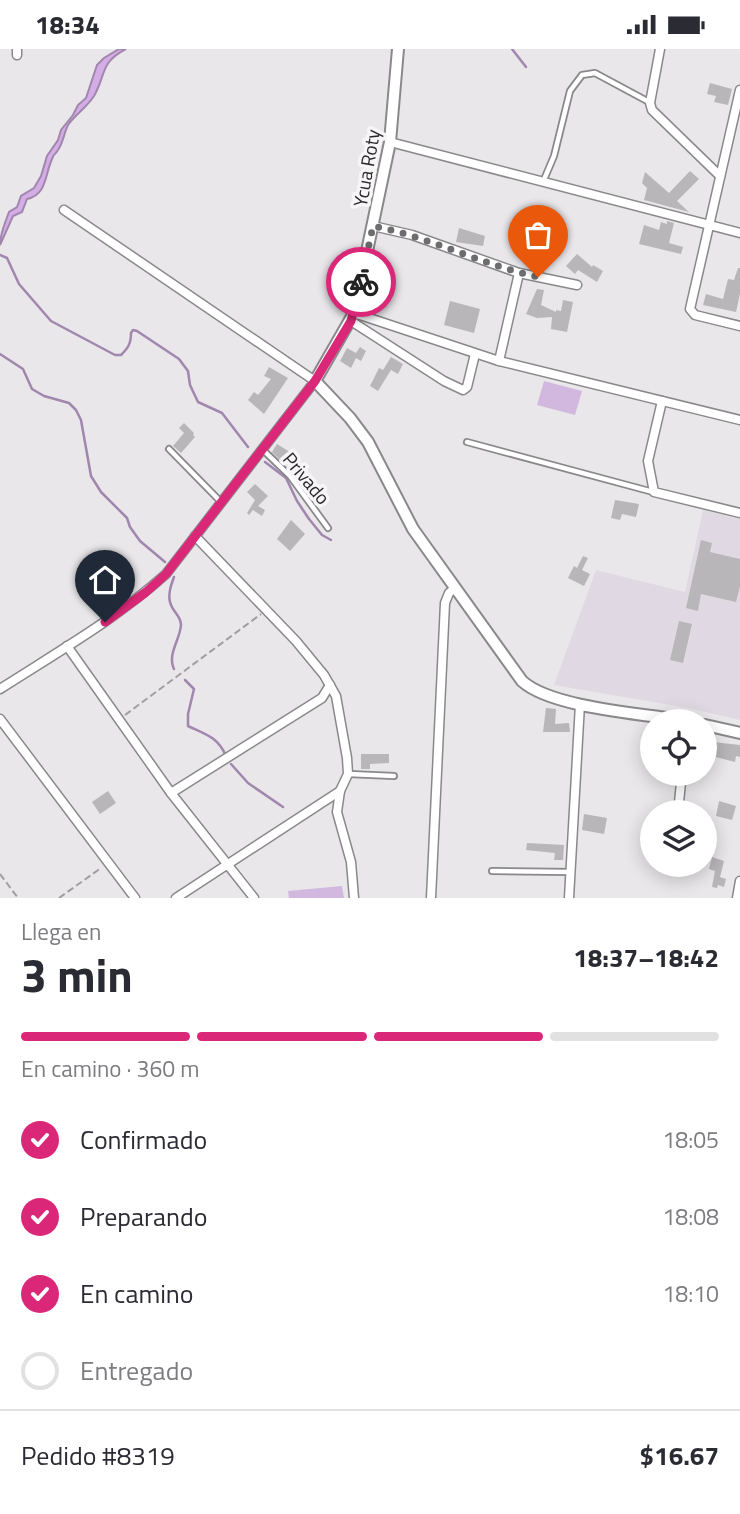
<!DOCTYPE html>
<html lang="es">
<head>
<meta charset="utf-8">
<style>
  body { margin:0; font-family:"Titillium Web",sans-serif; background:#f7f7f7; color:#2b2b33; height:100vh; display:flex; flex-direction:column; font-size:26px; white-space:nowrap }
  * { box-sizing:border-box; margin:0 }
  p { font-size:23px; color:#7c7c81 }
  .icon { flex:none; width:38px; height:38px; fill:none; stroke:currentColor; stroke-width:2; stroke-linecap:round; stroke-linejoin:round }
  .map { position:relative; height:849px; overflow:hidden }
  .sheet { display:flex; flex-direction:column; background:#fff; flex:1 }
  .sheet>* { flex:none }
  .controls { position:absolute; left:640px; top:660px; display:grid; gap:14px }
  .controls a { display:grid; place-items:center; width:77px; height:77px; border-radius:50%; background:#fff; box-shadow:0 4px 18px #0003; font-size:35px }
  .pin { position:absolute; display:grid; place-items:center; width:60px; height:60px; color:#fff; margin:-72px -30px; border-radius:50% 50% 50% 0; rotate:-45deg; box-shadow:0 0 7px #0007 }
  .pin .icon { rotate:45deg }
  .courier { position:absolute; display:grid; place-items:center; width:70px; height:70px; margin:-35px; border:5px solid #db2777; border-radius:50%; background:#fff; color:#222; box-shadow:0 2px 9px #0007 }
  .overview em { font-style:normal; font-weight:700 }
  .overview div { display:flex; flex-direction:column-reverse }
  .overview { display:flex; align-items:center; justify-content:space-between; height:119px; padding:0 21px }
  h1 { font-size:46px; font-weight:700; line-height:52px }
  .bar { display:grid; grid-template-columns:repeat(4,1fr); gap:10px 7px; align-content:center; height:84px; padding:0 21px }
  .bar i { height:9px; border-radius:5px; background:#e1e1e2 }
  .bar .active { background:#db2777 }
  .bar p { grid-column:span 4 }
  .line { display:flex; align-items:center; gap:18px; padding:0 21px; border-top:2px solid #e1e1e2 }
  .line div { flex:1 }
  ol { padding:0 21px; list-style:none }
  li { display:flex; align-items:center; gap:21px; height:77px }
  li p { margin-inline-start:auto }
  li .icon { padding:7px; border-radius:50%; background:#db2777; color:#fff; stroke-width:4 }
  li:last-child { color:#7c7c81 }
  li i { width:38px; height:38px; border:4px solid #e1e1e2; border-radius:50% }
  .status { display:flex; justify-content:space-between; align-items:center; height:49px; padding:0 35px; background:#fff; direction:ltr }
  .status svg { height:19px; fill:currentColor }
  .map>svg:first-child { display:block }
  .built { fill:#e0d9e3 }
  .green { fill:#d2b8de }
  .water { fill:#d4ade6; stroke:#a186ae; stroke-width:2 }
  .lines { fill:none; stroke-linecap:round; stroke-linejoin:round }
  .stream { stroke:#a186ae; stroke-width:2.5 }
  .building { fill:#b8b6b9 }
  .service-casing { stroke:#89888a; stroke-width:8 }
  .minor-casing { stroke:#89888a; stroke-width:11 }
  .tertiary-casing { stroke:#89888a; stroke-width:14 }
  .path { stroke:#9f9ea0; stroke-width:2; stroke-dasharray:7 3.5; stroke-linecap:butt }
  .service { stroke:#fff; stroke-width:4.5 }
  .minor { stroke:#fff; stroke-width:8 }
  .tertiary { stroke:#fff; stroke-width:10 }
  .done { stroke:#6d6c6e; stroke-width:7; stroke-dasharray:0 12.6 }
  .route { stroke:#db2777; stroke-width:9 }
  .labels { text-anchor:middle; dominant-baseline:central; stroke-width:7; stroke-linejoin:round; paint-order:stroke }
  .street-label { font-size:19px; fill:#2a2a2b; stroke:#f7f5f8 }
</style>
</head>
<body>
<div class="status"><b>18:34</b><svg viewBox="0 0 49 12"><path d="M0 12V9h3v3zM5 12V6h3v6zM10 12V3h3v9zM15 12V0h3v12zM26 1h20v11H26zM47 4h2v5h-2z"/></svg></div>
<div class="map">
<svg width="740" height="849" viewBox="0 0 740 849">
  <rect width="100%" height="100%" fill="#e9e7ea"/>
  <!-- built -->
  <path class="built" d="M703 461 740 470V671L688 659 554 636 596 521 685 543Z"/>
  <!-- green -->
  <g class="green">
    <path d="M544 332 582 342 575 366 537 356Z"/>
    <path d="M342 837 344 849H289L288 842Z"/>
  </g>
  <!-- water -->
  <path class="water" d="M119 0H126C100 13 106 26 94 47 87 58 75 66 68 76 64 84 63 94 58 101 52 110 56 101 52 110 45 125 47 146 27 150L22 163 13 167 0 196C0 185 5 174 9 163L17 158 21 147 34 139 41 127 47 107 58 91 61 81 73 66 78 56 86 49 97 16 104 9Z"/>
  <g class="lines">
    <!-- stream -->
    <g class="stream">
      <path d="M512 0 526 18"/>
      <path d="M0 206 7 209 19 235 51 272 115 306H121C128 299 131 295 131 284L133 281 137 282 179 310 188 322 190 336 198 353 222 364 248 398"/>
      <path d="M0 305 23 320 32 340 44 347 69 354 76 361 81 371 91 427 101 443 127 469 130 478 140 492 165 513"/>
      <path d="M265 413 286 429 297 452 309 470 322 486 331 491"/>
      <path d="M174 528C171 536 167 547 171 556 174 564 181 567 181 576 180 591 167 605 174 620"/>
      <path d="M185 631 194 640 188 665V677C205 685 218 688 226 707"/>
      <path d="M231 715 248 734 283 758"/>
    </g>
  </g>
  <!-- building -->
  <g class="building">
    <path d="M710 34 732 40 728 56 714 53 716 47 707 45Z"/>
    <path d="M690 122 699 130 677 152 689 163 644 151 647 139 642 134 645 123 669 144Z"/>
    <path d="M667 172 674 174 669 194 683 198 681 205 639 195 644 176 659 181 661 173 667 175Z"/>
    <path d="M459 179 485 187 483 197 456 193Z"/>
    <path d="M577 205 592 218 593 216 603 222 597 233 578 221 575 225 566 217Z"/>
    <path d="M738 219H740V245L736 263 703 256 706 245 723 250 728 230 734 231Z"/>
    <path d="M537 240 544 241 541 256 556 263V261L561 262 563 251 573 253 567 283 551 280 552 268 537 269 526 265Z"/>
    <path d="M450 252 480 260 474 284 444 276Z"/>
    <path d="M360 298 366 302 361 312 356 309 351 319 340 312 347 299 356 304Z"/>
    <path d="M391 308 403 315 398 325 391 321 378 342 370 337 379 319 383 321Z"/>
    <path d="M269 318 288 329 264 365 248 351 254 343 258 346 271 330 264 327Z"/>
    <path d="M184 374 194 384 193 386 195 388 181 404 173 397 184 384 179 379Z"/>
    <path d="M277 395 298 408 292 416 288 413 284 415 272 403Z"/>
    <path d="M255 435 268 447 258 457 265 461 262 467 253 461 249 466 247 464 255 451 247 443Z"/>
    <path d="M615 451 639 455 636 468 622 465 620 471 611 469Z"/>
    <path d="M291 471 305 485 290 502 277 490Z"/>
    <path d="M701 491 712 494 710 503 740 510V537L736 553 701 545 698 562 686 559Z"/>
    <path d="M583 507 588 509 582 521 590 525 584 537 568 529 574 517 577 519Z"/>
    <path d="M679 572 692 575 683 614 670 611Z"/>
    <path d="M546 659 556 660 555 675 569 674 570 683H543Z"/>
    <path d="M713 693 740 696V708L736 707 735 713 712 707Z"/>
    <path d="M361 705H389V714L370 715V720H361Z"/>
    <path d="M108 742 116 754 100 765 92 753Z"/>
    <path d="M719 752 736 757 732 771 716 767Z"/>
    <path d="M584 765 607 769 604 785 582 781Z"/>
    <path d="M527 794 564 796 563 811H554L555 804 526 801Z"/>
    <path d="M712 808 724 812 720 828 726 830 724 838 718 836 717 839 712 838 715 822 709 820Z"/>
  </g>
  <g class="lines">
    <defs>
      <g id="service">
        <path d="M543 133 554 107 570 42 582 26 595 24 649 53"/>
        <path d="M467 393 653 443"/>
        <path d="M169 400 221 453"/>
        <path d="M262 400 290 427 328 479"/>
        <path d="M349 725 394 727"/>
        <path d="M492 822 571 823"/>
      </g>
      <g id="minor">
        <path d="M660 0 650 54 652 61 720 127"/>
        <path d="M17 6V0"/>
        <path d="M740 41 690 260 695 266 740 277"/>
        <path d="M390 93 740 184"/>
        <path d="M373 177 412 186 519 224 577 236"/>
        <path d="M354 264 499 312 740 371"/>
        <path d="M351 272 444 332 463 341 467 338 475 305"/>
        <path d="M499 312 519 224"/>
        <path d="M662 352 648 412 654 443 740 464"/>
        <path d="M195 487 296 592 324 626 336 647 347 709 348 725 340 742 337 763 351 813 354 849"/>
        <path d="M67 597 171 744 254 849"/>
        <path d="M0 640C56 604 116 570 166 525L315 332 64 161"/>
        <path d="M0 670 135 849"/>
        <path d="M171 744 322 649 330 636"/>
        <path d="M678 763 682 724"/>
        <path d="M671 820 672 816"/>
        <path d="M176 849 340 742"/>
        <path d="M431 849 445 554 449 544 455 539"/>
        <path d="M569 849 580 655"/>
        <path d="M737 849 740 832"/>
      </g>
      <g id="tertiary">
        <path d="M398 0 390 93 354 264 315 332 350 369 368 393 413 480 522 632C551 659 646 665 688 672"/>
        <path d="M705 676 740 684"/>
      </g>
    </defs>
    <!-- service casing -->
    <use href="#service" class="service-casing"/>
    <!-- minor casing -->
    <use href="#minor" class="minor-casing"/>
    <!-- tertiary casing -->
    <use href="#tertiary" class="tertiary-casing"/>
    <!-- path -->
    <g class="path">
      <path d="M125 666 261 565"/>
      <path d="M0 825 18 849"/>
      <path d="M59 849 101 819"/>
    </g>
    <!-- service -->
    <use href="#service" class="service"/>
    <!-- minor -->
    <use href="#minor" class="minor"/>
    <!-- tertiary -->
    <use href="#tertiary" class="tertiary"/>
  </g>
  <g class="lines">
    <!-- done -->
    <path class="done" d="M361 233 373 177C430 188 482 216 538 228"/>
    <!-- route -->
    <path class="route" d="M105 573 146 543 166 525 315 332 351 272 361 233"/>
  </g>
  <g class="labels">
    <!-- street labels -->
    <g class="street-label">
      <text transform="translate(366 119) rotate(-80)">Ycua Roty</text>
      <text transform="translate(307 429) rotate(50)">Privado</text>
    </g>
  </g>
</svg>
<div class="controls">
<a><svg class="icon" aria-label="locate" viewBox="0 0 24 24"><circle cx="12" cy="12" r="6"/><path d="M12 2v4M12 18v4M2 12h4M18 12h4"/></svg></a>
<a><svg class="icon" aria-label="layers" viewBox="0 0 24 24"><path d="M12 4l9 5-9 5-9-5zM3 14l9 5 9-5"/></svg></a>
</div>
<div class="pin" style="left:538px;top:228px;background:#ea580c"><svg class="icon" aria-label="bag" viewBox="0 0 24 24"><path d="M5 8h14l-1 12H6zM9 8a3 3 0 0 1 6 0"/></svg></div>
<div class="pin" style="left:105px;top:573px;background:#1f2937"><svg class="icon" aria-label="home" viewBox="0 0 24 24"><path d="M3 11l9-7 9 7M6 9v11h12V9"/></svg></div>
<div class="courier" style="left:361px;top:233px"><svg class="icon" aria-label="bike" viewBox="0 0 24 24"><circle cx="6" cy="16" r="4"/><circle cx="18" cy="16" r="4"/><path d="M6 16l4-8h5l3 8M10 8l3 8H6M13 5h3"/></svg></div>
</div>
<section class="sheet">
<div class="overview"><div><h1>3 min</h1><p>Llega en</p></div><em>18:37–18:42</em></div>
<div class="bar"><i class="active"></i><i class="active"></i><i class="active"></i><i></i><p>En camino · 360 m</p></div>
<ol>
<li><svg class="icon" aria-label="check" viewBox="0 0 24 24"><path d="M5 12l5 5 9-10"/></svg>Confirmado<p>18:05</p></li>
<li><svg class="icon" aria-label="check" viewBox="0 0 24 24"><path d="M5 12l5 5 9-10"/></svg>Preparando<p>18:08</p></li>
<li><svg class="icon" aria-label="check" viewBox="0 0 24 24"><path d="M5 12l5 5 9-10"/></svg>En camino<p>18:10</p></li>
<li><i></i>Entregado</li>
</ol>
<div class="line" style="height:91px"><div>Pedido #8319</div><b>$16.67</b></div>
</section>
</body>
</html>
